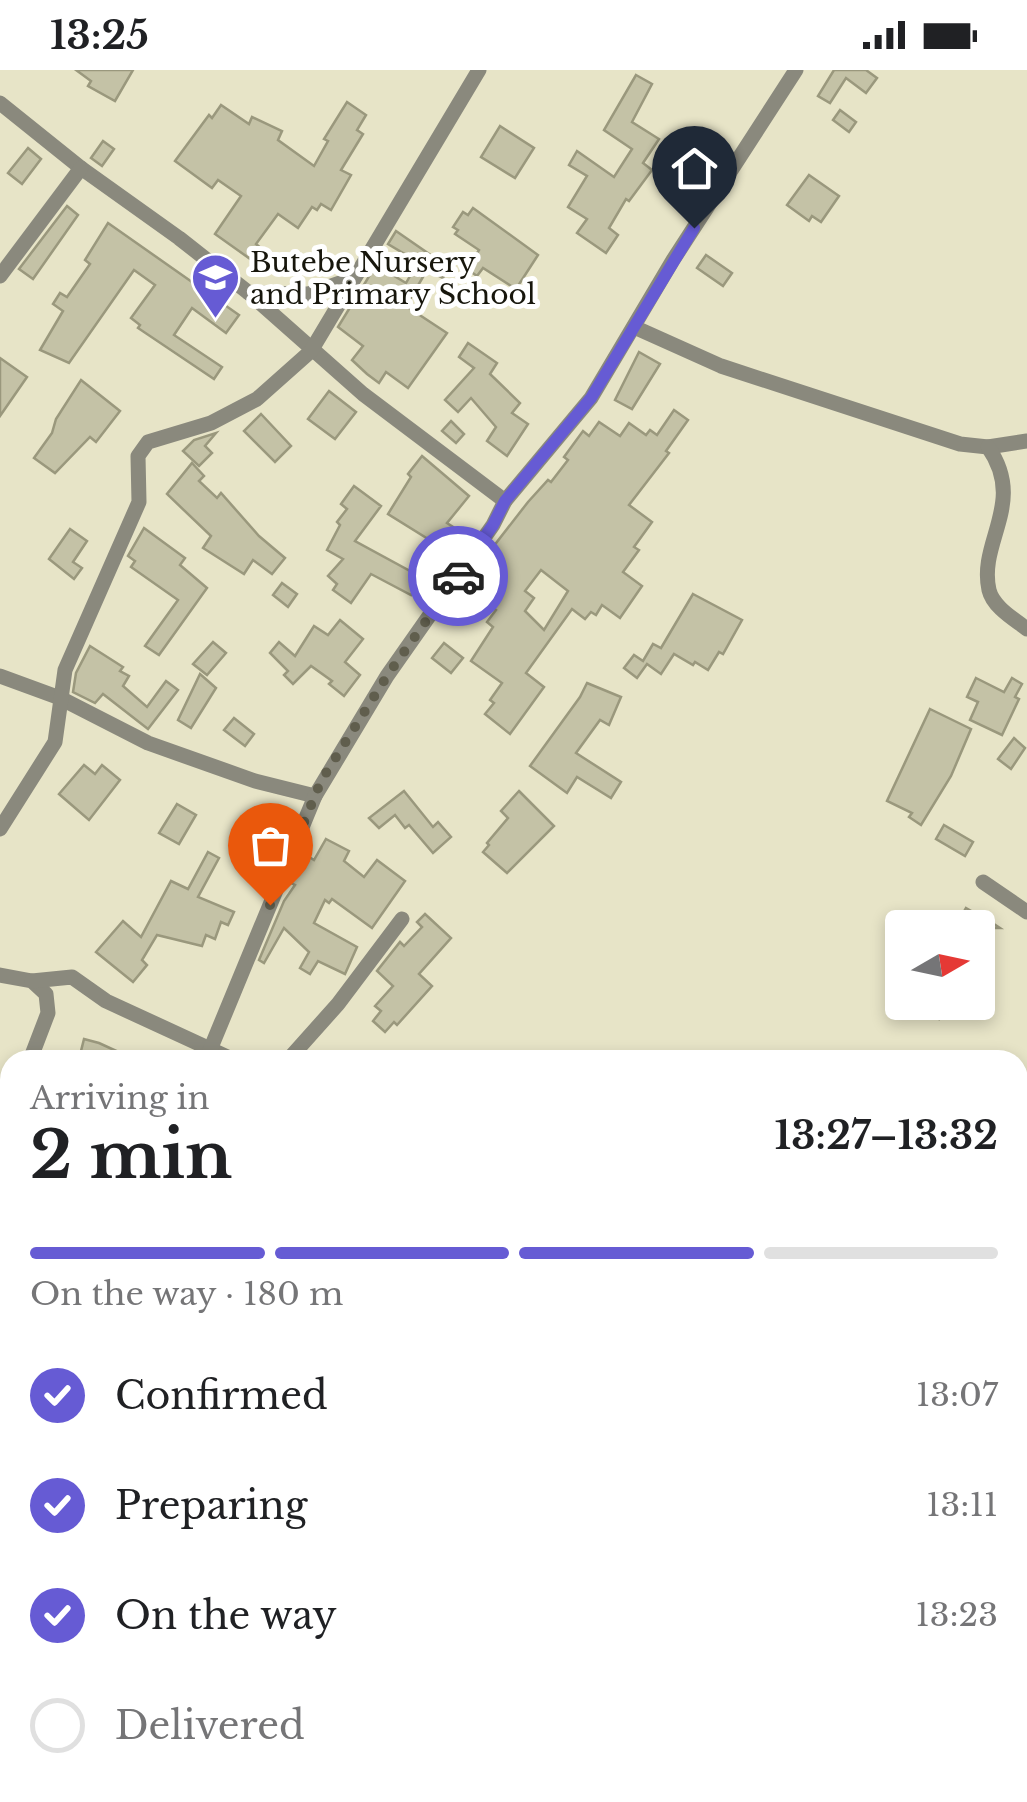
<!DOCTYPE html>
<html lang="en">
<head>
<meta charset="utf-8">
<style>
  body { margin:0; font-family:"Libre Baskerville",serif; background:#f6f6f6; color:#202124; height:100vh; display:flex; flex-direction:column; font-size:38px; white-space:nowrap }
  * { box-sizing:border-box; margin:0 }
  p { font-size:32px; color:#757577 }
  .icon { flex:none; width:55px; height:55px; fill:none; stroke:currentColor; stroke-width:2; stroke-linecap:round; stroke-linejoin:round }
  .map { position:relative; flex:1; overflow:hidden }
  .drawer { position:absolute; left:0px; top:980px; width:1028px; height:752px; display:flex; flex-direction:column; background:#fff; border-radius:30px 30px 0 0; box-shadow:0 5px 15px #0003 }
  .drawer>* { flex:none }
  .needle { width:65px; rotate:81deg }
  .buttons { position:absolute; left:885px; top:840px; display:grid; gap:20px }
  .buttons a { display:grid; place-items:center; width:110px; height:110px; border-radius:10px; background:#fff; box-shadow:0 5px 15px #0003; font-size:50px }
  .pin { position:absolute; display:grid; place-items:center; width:85px; height:85px; color:#fff; margin:-102px -42px; border-radius:50% 50% 50% 0; rotate:-45deg; box-shadow:0 0 10px #0007 }
  .pin .icon { rotate:45deg }
  .courier { position:absolute; display:grid; place-items:center; width:100px; height:100px; margin:-50px; border:8px solid #665bd4; border-radius:50%; background:#fff; color:#222; box-shadow:0 2px 12px #0007 }
  .summary em { font-style:normal; font-weight:800 }
  .summary div { display:flex; flex-direction:column-reverse }
  .summary { display:flex; align-items:center; justify-content:space-between; height:170px; padding:0 30px }
  h1 { font-size:65px; font-weight:800; line-height:75px }
  .bar { display:grid; grid-template-columns:repeat(4,1fr); gap:15px 10px; align-content:center; height:120px; padding:0 30px }
  .bar i { height:12px; border-radius:8px; background:#e0e0e0 }
  .bar .active { background:#665bd4 }
  .bar p { grid-column:span 4 }
  ol { padding:0 30px; list-style:none }
  li { display:flex; align-items:center; gap:30px; height:110px }
  li p { margin-inline-start:auto }
  li .icon { padding:10px; border-radius:50%; background:#665bd4; color:#fff; stroke-width:4 }
  li:last-child { color:#757577 }
  li i { width:55px; height:55px; border:5px solid #e0e0e0; border-radius:50% }
  .status { display:flex; justify-content:space-between; align-items:center; height:70px; padding:0 50px; background:#fff; direction:ltr }
  .status svg { height:28px; fill:currentColor }
  .map>svg:first-child { display:block }
  .building { fill:#c4c2a6; stroke:#9a987d; stroke-width:2.5; fill-rule:evenodd }
  .lines { fill:none; stroke-linecap:round; stroke-linejoin:round }
  .minor { stroke:#8a897d; stroke-width:15 }
  .done { stroke:#605e4d; stroke-width:10; stroke-dasharray:0 18 }
  .route { stroke:#665bd4; stroke-width:12 }
  .labels { text-anchor:middle; dominant-baseline:central; stroke-width:10; stroke-linejoin:round; paint-order:stroke }
  .poi-label { font-size:28px; fill:#17160c; stroke:#fff; text-anchor:start }
</style>
</head>
<body>
<div class="status"><b>13:25</b><svg viewBox="0 0 49 12"><path d="M0 12V9h3v3zM5 12V6h3v6zM10 12V3h3v9zM15 12V0h3v12zM26 1h20v11H26zM47 4h2v5h-2z"/></svg></div>
<div class="map">
<svg width="1027" height="1732" viewBox="0 0 1027 1732">
  <rect width="100%" height="100%" fill="#e7e4c7"/>
  <!-- building -->
  <g class="building">
    <path d="M76 0H133L115 31 88 16 91 11Z"/>
    <path d="M834 0H866L877 8 866 23 846 8 830 33 818 26Z"/>
    <path d="M636 5 652 14 632 52 659 69 643 93 652 100 629 131 626 129 609 158 618 165 606 183 577 163 587 149 568 137 587 106 569 95 577 81 614 107 632 79 604 60Z"/>
    <path d="M347 32 366 45 357 60 363 64 341 100 351 105 331 140 321 134 317 140 312 137 298 158 278 144 256 174 262 179 253 191 215 164 241 126 218 110 212 118 175 91 209 45 212 48 221 35 249 54 252 47 282 61 278 70 314 96 328 71 324 69Z"/>
    <path d="M840 40 856 52 849 62 833 50Z"/>
    <path d="M500 56 534 78 515 108 481 87Z"/>
    <path d="M103 71 114 79 102 96 91 88Z"/>
    <path d="M28 78 41 89 22 114 8 103Z"/>
    <path d="M809 105 839 126 821 152 812 146 809 151 787 135Z"/>
    <path d="M67 136 78 145 33 209 19 199Z"/>
    <path d="M473 138 538 185 516 219 483 198 477 206 467 199 479 180 455 164 458 160 453 157 463 142 468 145Z"/>
    <path d="M108 153 239 245 226 263 192 238 174 265 222 297 214 309 138 258 140 255 131 248 155 215 134 200 69 293 40 280 63 241 53 234 60 223 67 227 90 194 85 190Z"/>
    <path d="M396 161 448 197 443 208 427 200 406 236 447 263 408 318 386 302 379 313 367 304 352 290 363 276 338 257 376 195 406 213 418 192 388 174Z"/>
    <path d="M706 185 732 203 723 216 697 198Z"/>
    <path d="M468 273 497 293 490 304 520 333 512 343 528 354 507 386 487 371 496 357 471 328 458 342 445 330 474 298 459 287Z"/>
    <path d="M639 282 660 294 632 339 615 330Z"/>
    <path d="M0 288 27 307 0 346Z"/>
    <path d="M81 310 120 341 96 372 90 367 55 403 34 388 52 363 56 349Z"/>
    <path d="M329 321 356 342 335 369 308 349Z"/>
    <path d="M674 340 688 350 666 381 669 383 629 435 652 452 634 477 639 480 623 502 642 516 620 548 602 535 596 545 591 542 585 549 572 539 526 603 544 617 510 664 485 644 494 633 490 630 502 613 471 591 493 557 487 552 496 540 468 520 477 508 472 504 528 432 548 410 551 412 568 390 564 387 583 361 589 366 599 352 620 366 629 353 646 365 650 360 657 365ZM541 500 568 521 544 560 525 541 534 528 525 521Z"/>
    <path d="M261 344 291 376 275 392 244 361Z"/>
    <path d="M451 351 464 364 456 373 442 361Z"/>
    <path d="M216 363 205 376 212 383 199 396 183 381 194 370Z"/>
    <path d="M422 386 469 426 447 453 453 457 441 477 388 444 411 407 408 404Z"/>
    <path d="M192 393 204 406 199 411 217 428 221 423 259 466 285 488 272 504 253 490 244 504 203 478 211 466 167 424Z"/>
    <path d="M354 416 381 436 355 471 421 507 411 525 371 504 351 533 333 520 337 514 328 506 343 489 327 480 340 455 337 452 347 439 341 434Z"/>
    <path d="M144 458 185 488 180 495 207 518 159 585 145 576 178 530 131 497 135 491 128 486Z"/>
    <path d="M70 459 87 471 73 492 82 498 74 509 49 489Z"/>
    <path d="M282 513 297 524 288 537 273 525Z"/>
    <path d="M693 524 742 550 723 584 719 582 708 600 695 592 693 595 674 584 661 604 647 594 637 608 624 598 634 585 643 591 653 574 661 578Z"/>
    <path d="M340 550 363 569 345 592 360 605 344 626 329 614 332 611 311 596 293 614 284 605 288 601 270 583 279 572 295 586 314 556 328 565Z"/>
    <path d="M213 572 226 583 207 605 193 594Z"/>
    <path d="M444 573 463 588 451 603 432 588Z"/>
    <path d="M90 576 123 597 120 601 129 606 123 616 147 637 166 611 178 620 148 659 103 624 95 633 73 622 76 603Z"/>
    <path d="M200 604 216 618 191 658 178 650Z"/>
    <path d="M976 608 1004 622 1012 608 1022 614 1015 627 1019 629 1002 665 970 650 978 632 967 627Z"/>
    <path d="M587 613 621 627 609 655 600 650 576 683 621 712 611 728 577 707 567 723 530 696 580 627Z"/>
    <path d="M930 639 971 659 951 706 921 755 909 747 912 743 887 731Z"/>
    <path d="M234 648 254 664 245 676 224 660Z"/>
    <path d="M1014 668 1025 678 1011 699 998 689Z"/>
    <path d="M84 695 95 704 102 695 120 710 89 750 59 724Z"/>
    <path d="M404 721 433 757 438 752 451 767 433 783 409 755 405 758 395 745 379 758 369 748Z"/>
    <path d="M519 721 554 756 507 803 483 782 489 775 487 773 508 748 501 741Z"/>
    <path d="M177 734 196 745 179 774 159 763Z"/>
    <path d="M944 755 973 772 965 786 936 769Z"/>
    <path d="M258 758 284 771 275 794 247 780Z"/>
    <path d="M326 769 349 781 344 791 364 807 377 790 405 811 372 858 332 829 329 833 325 830 314 853 357 877 345 904 318 891 310 904 300 898 309 882 284 858 264 893 259 890 284 831 295 815 291 813 294 807 306 785 314 790Z"/>
    <path d="M208 782 219 788 198 827 234 842 228 855 221 852 215 869 206 865 202 876 157 865 142 890 147 895 133 912 96 882 123 851 141 867 171 811 188 819Z"/>
    <path d="M966 838 994 854 1000 858H992L987 868 978 863V858H942L935 853 942 842 958 852Z"/>
    <path d="M425 844 451 868 419 904 432 916 397 955 394 952 385 962 373 951 381 941 375 936 393 916 377 901 400 872 404 876 422 857 417 852Z"/>
    <path d="M933 932H950L939 949 927 941Z"/>
    <path d="M84 969 99 973 136 990H106L81 981Z"/>
  </g>
  <g class="lines">
    <!-- minor -->
    <g class="minor">
      <path d="M0 33 81 98 179 168 249 223 363 324 505 431 591 328 673 190 796 0"/>
      <path d="M0 206 81 98"/>
      <path d="M249 223 308 224 354 208"/>
      <path d="M634 257 721 296 960 374 988 377 1027 371"/>
      <path d="M988 377C1027 433 978 471 989 520 993 537 1014 549 1027 559"/>
      <path d="M0 606 60 628 148 673 255 711 315 726 387 606 493 455 505 431"/>
      <path d="M0 759 55 672 65 600 139 432 138 386 148 372 211 353 257 329 311 281 479 0"/>
      <path d="M983 812 1027 842"/>
      <path d="M0 905 32 911 46 924 48 943 30 990"/>
      <path d="M32 911 72 907 106 931 234 990"/>
      <path d="M210 980 315 726"/>
      <path d="M288 990 338 934 402 849"/>
      <path d="M0 1047 10 1029"/>
      <path d="M1018 1141 1027 1127"/>
      <path d="M0 1165 10 1173"/>
      <path d="M1018 1181 1027 1187"/>
      <path d="M0 1385 10 1375"/>
      <path d="M0 1599 10 1602"/>
      <path d="M1018 1656 1027 1658"/>
      <path d="M434 1722 470 1732"/>
      <path d="M337 1732 340 1722"/>
      <path d="M731 1732 735 1722"/>
    </g>
  </g>
  <g class="lines">
    <!-- done -->
    <path class="done" d="M270 835 321 711 387 606 458 506"/>
    <!-- route -->
    <path class="route" d="M458 506 493 455 505 431 591 328 694 158"/>
  </g>
  <!-- icons -->
  <defs>
    <symbol id="school-pin" viewBox="-11 -11 22 30"><path d="M0 17L-7.5 6A9.5 9.5 0 1 1 7.5 6Z" fill="#665bd4" stroke="#fff"/><path d="M0-5L7-2L0 1L-7-2ZM-4 1L0 2.5L4 1V4Q0 6-4 4Z" fill="#fff"/></symbol>
  </defs>
  <g fill-rule="evenodd">
    <use href="#school-pin" x="188" y="180" width="55" height="75"/>
  </g>
  <g class="labels">
    <!-- poi labels -->
    <g class="poi-label">
      <text x="250" y="192">Butebe Nursery<tspan x="250" dy="32">and Primary School</tspan></text>
    </g>
  </g>
</svg>
<div class="buttons">
<a><svg class="needle" viewBox="-14 -14 28 28"><path d="M0-13l5 13h-10z" fill="#e53935"/><path d="M0 13l5-13h-10z" fill="#757577"/></svg></a>
</div>
<div class="pin" style="left:270px;top:835px;background:#ea580c"><svg class="icon" aria-label="bag" viewBox="0 0 24 24"><path d="M5 8h14l-1 12H6zM9 8a3 3 0 0 1 6 0"/></svg></div>
<div class="pin" style="left:694px;top:158px;background:#1f2937"><svg class="icon" aria-label="home" viewBox="0 0 24 24"><path d="M3 11l9-7 9 7M6 9v11h12V9"/></svg></div>
<div class="courier" style="left:458px;top:506px"><svg class="icon" aria-label="car" viewBox="0 0 24 24"><path d="M5 17H2v-5l4-1 3-4h7l3 4 3 1v5h-3M9 17h6M6 11h13"/><circle cx="7" cy="17" r="2"/><circle cx="17" cy="17" r="2"/></svg></div>
<section class="drawer">
<div class="summary"><div><h1>2 min</h1><p>Arriving in</p></div><em>13:27–13:32</em></div>
<div class="bar"><i class="active"></i><i class="active"></i><i class="active"></i><i></i><p>On the way · 180 m</p></div>
<ol>
<li><svg class="icon" aria-label="check" viewBox="0 0 24 24"><path d="M5 12l5 5 9-10"/></svg>Confirmed<p>13:07</p></li>
<li><svg class="icon" aria-label="check" viewBox="0 0 24 24"><path d="M5 12l5 5 9-10"/></svg>Preparing<p>13:11</p></li>
<li><svg class="icon" aria-label="check" viewBox="0 0 24 24"><path d="M5 12l5 5 9-10"/></svg>On the way<p>13:23</p></li>
<li><i></i>Delivered</li>
</ol>
</section>
</div>
</body>
</html>
